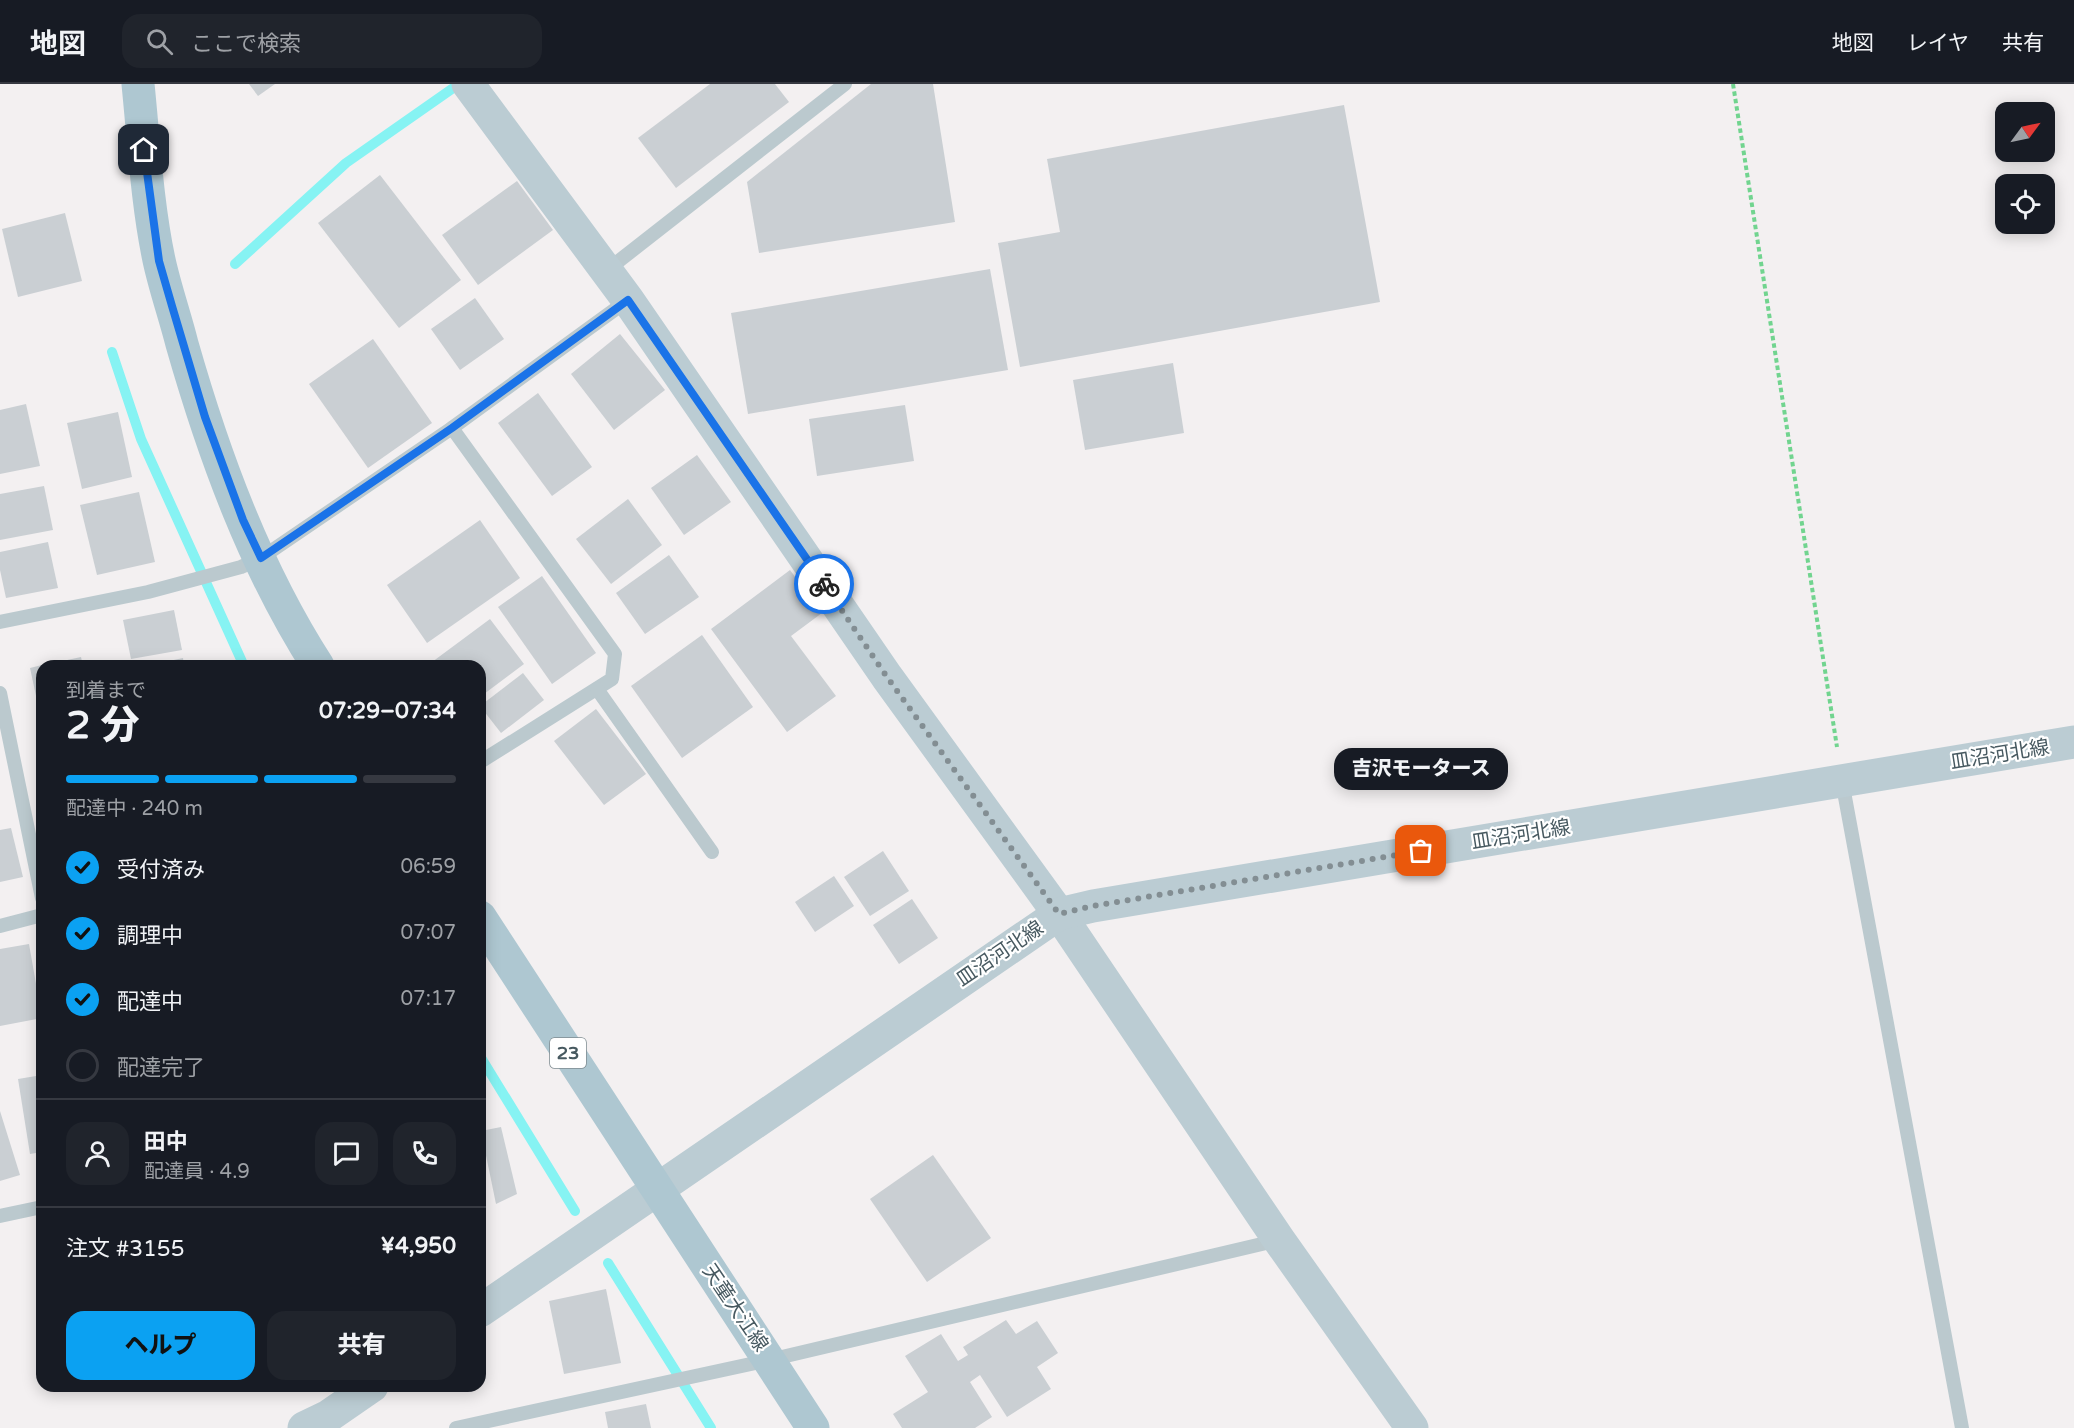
<!DOCTYPE html>
<html lang="ja">
<head>
<meta charset="utf-8">
<style>
  body { margin:0; font-family:"Varela Round","Noto Sans JP",sans-serif; background:#20242c; color:#f1f3f6; height:100vh; display:flex; flex-direction:column; font-size:22px; white-space:nowrap }
  * { box-sizing:border-box; margin:0 }
  p { font-size:20px; color:#9ea1a6 }
  .icon { flex:none; width:33px; height:33px; fill:none; stroke:currentColor; stroke-width:2; stroke-linecap:round; stroke-linejoin:round }
  .map { position:relative; flex:1; overflow:hidden }
  .side { position:absolute; left:36px; top:576px; width:450px; height:732px; display:flex; flex-direction:column; background:#171b24; border-radius:18px; box-shadow:0 3px 15px #0003 }
  .side>* { flex:none }
  .needle { width:39px; rotate:57deg }
  .tools { position:absolute; left:1995px; top:18px; display:grid; gap:12px }
  .tools a { display:grid; place-items:center; width:60px; height:60px; border-radius:12px; background:#171b24; box-shadow:0 3px 15px #0003; font-size:30px }
  .pin { position:absolute; display:grid; place-items:center; width:51px; height:51px; color:#fff; margin:-26px; border-radius:12px; box-shadow:0 3px 9px #0006 }
  .courier { position:absolute; display:grid; place-items:center; width:60px; height:60px; margin:-30px; border:4px solid #1a73e8; border-radius:50%; background:#fff; color:#222; box-shadow:0 2px 8px #0007 }
  .bubble { position:absolute; height:42px; border-radius:18px; background:#171b24; box-shadow:0 3px 15px #0003; font-size:20px; font-weight:800; line-height:42px; text-align:center }
  .summary em { font-style:normal; font-weight:800 }
  .summary div { display:flex; flex-direction:column-reverse }
  .summary { display:flex; align-items:center; justify-content:space-between; height:102px; padding:0 30px }
  h1 { font-size:39px; font-weight:800; line-height:45px }
  .bar { display:grid; grid-template-columns:repeat(4,1fr); gap:9px 6px; align-content:center; height:72px; padding:0 30px }
  .bar i { height:8px; border-radius:4px; background:#363941 }
  .bar .on { background:#0ba1f2 }
  .bar p { grid-column:span 4 }
  .line { display:flex; align-items:center; gap:15px; padding:0 30px; border-top:2px solid #363941 }
  .line div { flex:1 }
  .round { display:grid; place-items:center; flex:none; width:63px; height:63px; border-radius:18px; background:#20242c }
  ol { padding:0 30px; list-style:none }
  li { display:flex; align-items:center; gap:18px; height:66px }
  li p { margin-inline-start:auto }
  li .icon { padding:6px; border-radius:50%; background:#0ba1f2; color:#111; stroke-width:4 }
  li:last-child { color:#9ea1a6 }
  li i { width:33px; height:33px; border:3px solid #363941; border-radius:50% }
  .cta { display:flex; gap:12px; margin-top:auto; padding:12px 30px }
  .cta a { flex:1; height:69px; border-radius:18px; background:#0ba1f2; color:#111; font-size:24px; font-weight:800; line-height:69px; text-align:center }
  .cta a+a { background:#20242c; color:#f1f3f6 }
  header { display:flex; align-items:center; gap:36px; box-sizing:border-box; height:84px; padding:0 30px; background:#171b24; border-bottom:2px solid #363941 }
  header strong { font-size:28px }
  nav { display:flex; gap:33px; margin-inline-start:auto; font-size:21px }
  .search { width:420px; height:54px; background:#20242c; display:flex; align-items:center; gap:15px; box-sizing:border-box; padding:0 21px; border-radius:18px; color:#9ea1a6; font-size:22px }
  .map>svg:first-child { display:block }
  .lines { fill:none; stroke-linecap:round; stroke-linejoin:round }
  .stream { stroke:#86f3f3; stroke-width:10 }
  .building { fill:#cacfd3 }
  .path { stroke:#71d48f; stroke-width:4; stroke-dasharray:4.5 3; stroke-linecap:butt }
  .lane { stroke:#bbc9ce; stroke-width:14 }
  .secondary { stroke:#bbccd3; stroke-width:33 }
  .primary { stroke:#aec7d1; stroke-width:33 }
  .done { stroke:#838e93; stroke-width:6; stroke-dasharray:0 10.8 }
  .route { stroke:#1a73e8; stroke-width:8 }
  .labels { text-anchor:middle; dominant-baseline:central; stroke-width:4.5; stroke-linejoin:round; paint-order:stroke }
  .shield { fill:#fff; stroke:#7e8b90; stroke-width:1.5 }
  .shield-label { font-size:18px; font-weight:bold; fill:#475960 }
  .street-label { font-size:20px; fill:#475960; stroke:#fff }
</style>
</head>
<body>
<header>
<strong>地図</strong>
<div class="search"><svg class="icon" aria-label="search" viewBox="0 0 24 24"><circle cx="10" cy="10" r="6"/><path d="M15 15l6 6"/></svg>ここで検索</div>
<nav><a>地図</a><a>レイヤ</a><a>共有</a></nav>
</header>
<div class="map">
<svg width="2074" height="1344" viewBox="0 0 2074 1344">
  <rect width="100%" height="100%" fill="#f3f0f1"/>
  <g class="lines">
    <!-- stream -->
    <g class="stream">
      <path d="M235 180 346 79 459 0"/>
      <path d="M112 268 141 355 244 582"/>
      <path d="M480 972 575 1127"/>
      <path d="M608 1179 711 1344"/>
    </g>
  </g>
  <!-- building -->
  <g class="building">
    <path d="M249 0H275L258 12Z"/>
    <path d="M710 0H775L789 18 676 104 638 54Z"/>
    <path d="M871 0H933L955 138 759 169 747 98Z"/>
    <path d="M1344 21 1380 218 1020 283 998 159 1060 148 1047 75Z"/>
    <path d="M380 91 461 196 399 244 318 139Z"/>
    <path d="M517 97 553 146 478 201 442 151Z"/>
    <path d="M65 129 82 197 18 213 2 145Z"/>
    <path d="M990 185 1008 286 748 330 731 229Z"/>
    <path d="M475 214 504 255 460 286 431 245Z"/>
    <path d="M620 250 665 306 614 346 571 290Z"/>
    <path d="M373 255 432 339 368 384 309 300Z"/>
    <path d="M1173 279 1184 349 1085 366 1073 296Z"/>
    <path d="M538 309 592 383 552 412 498 339Z"/>
    <path d="M26 320 40 382 0 390V326Z"/>
    <path d="M905 321 914 377 817 392 809 335Z"/>
    <path d="M118 328 132 393 82 405 67 339Z"/>
    <path d="M697 371 731 418 684 451 651 404Z"/>
    <path d="M44 402 53 446 0 456V410Z"/>
    <path d="M139 408 155 478 97 491 80 421Z"/>
    <path d="M628 415 662 461 611 500 576 455Z"/>
    <path d="M480 436 520 494 427 559 387 501Z"/>
    <path d="M48 458 58 504 6 514 0 486V468Z"/>
    <path d="M669 471 699 513 645 550 616 509Z"/>
    <path d="M790 486 822 529 791 552 836 612 787 648 711 545Z"/>
    <path d="M542 492 596 569 552 600 498 523Z"/>
    <path d="M174 526 182 566 131 575 123 536Z"/>
    <path d="M490 535 524 580 480 613V582L428 581Z"/>
    <path d="M702 551 753 623 682 674 631 602Z"/>
    <path d="M81 573 83 582H44V581Z"/>
    <path d="M183 574 184 582H151L150 581Z"/>
    <path d="M42 581V635H41L30 584Z"/>
    <path d="M523 589 544 616 501 649 480 622Z"/>
    <path d="M596 625 646 690 604 721 554 657Z"/>
    <path d="M11 744 23 793 0 798V746Z"/>
    <path d="M883 767 909 807 870 832 844 793Z"/>
    <path d="M834 792 854 822 815 848 795 818Z"/>
    <path d="M912 815 938 854 899 880 873 841Z"/>
    <path d="M29 860 42 934 0 942V865Z"/>
    <path d="M42 991V1068L30 1070 18 995Z"/>
    <path d="M0 1027 20 1091 0 1097Z"/>
    <path d="M501 1043 517 1110 496 1120 481 1047Z"/>
    <path d="M933 1071 991 1154 927 1198 870 1115Z"/>
    <path d="M606 1205 621 1279 564 1290 549 1217Z"/>
    <path d="M1006 1236 1016 1250 1037 1237 1058 1269 1037 1283 1051 1305 1007 1333 980 1291 970 1298 992 1333 975 1344H902L893 1330 928 1308 905 1272 941 1250 958 1277 968 1271 963 1263Z"/>
    <path d="M646 1320 651 1344H608L605 1328Z"/>
  </g>
  <g class="lines">
    <!-- path -->
    <path class="path" d="M1733 0 1837 663"/>
    <!-- lane -->
    <g class="lane">
      <path d="M606 187 845 0"/>
      <path d="M452 344 615 570 612 595 480 678"/>
      <path d="M0 538 148 508 241 483 261 474 452 344 628 216"/>
      <path d="M597 605 712 768"/>
      <path d="M0 609 42 814"/>
      <path d="M1842 697 1962 1344"/>
      <path d="M0 842 42 831"/>
      <path d="M0 1132 42 1123"/>
      <path d="M456 1344 769 1276 1279 1156"/>
    </g>
    <!-- secondary -->
    <g class="secondary">
      <path d="M468 0 628 216 887 593 1059 830 1279 1156 1412 1344"/>
      <path d="M480 1227 1059 830 1093 822 2074 658"/>
      <path d="M304 1344 327 1333 372 1302"/>
    </g>
    <!-- primary -->
    <g class="primary">
      <path d="M138 0C144 59 147 119 159 176 165 204 175 232 182 260 214 372 255 484 318 582"/>
      <path d="M480 833 813 1344"/>
    </g>
  </g>
  <g class="lines">
    <!-- done -->
    <path class="done" d="M824 500 887 593 1059 830 1093 822 1421 767"/>
    <!-- route -->
    <path class="route" d="M144 66 159 177 172 222 205 333 243 436 261 474 452 344 628 216 824 500"/>
  </g>
  <g class="labels">
    <!-- shield labels -->
    <rect class="shield" x="550" y="954" width="36" height="30" rx="4.5"/>
    <g class="shield-label">
      <text x="568" y="969">23</text>
    </g>
    <!-- street labels -->
    <g class="street-label">
      <text transform="translate(2000 671) rotate(-9)">皿沼河北線</text>
      <text transform="translate(1521 751) rotate(-9)">皿沼河北線</text>
      <text transform="translate(1000 870) rotate(-34)">皿沼河北線</text>
      <text transform="translate(735 1224) rotate(56)">天童大江線</text>
    </g>
  </g>
</svg>
<div class="tools">
<a><svg class="needle" viewBox="-14 -14 28 28"><path d="M0-13l5 13h-10z" fill="#e53935"/><path d="M0 13l5-13h-10z" fill="#9ea1a6"/></svg></a>
<a><svg class="icon" aria-label="locate" viewBox="0 0 24 24"><circle cx="12" cy="12" r="6"/><path d="M12 2v4M12 18v4M2 12h4M18 12h4"/></svg></a>
</div>
<div class="pin" style="left:1421px;top:767px;background:#ea580c"><svg class="icon" aria-label="bag" viewBox="0 0 24 24"><path d="M5 8h14l-1 12H6zM9 8a3 3 0 0 1 6 0"/></svg></div>
<div class="pin" style="left:144px;top:66px;background:#1f2937"><svg class="icon" aria-label="home" viewBox="0 0 24 24"><path d="M3 11l9-7 9 7M6 9v11h12V9"/></svg></div>
<div class="courier" style="left:824px;top:500px"><svg class="icon" aria-label="bike" viewBox="0 0 24 24"><circle cx="6" cy="16" r="4"/><circle cx="18" cy="16" r="4"/><path d="M6 16l4-8h5l3 8M10 8l3 8H6M13 5h3"/></svg></div>
<div class="bubble" style="left:1334px;top:664px;width:174px">吉沢モータース</div>
<section class="side">
<div class="summary"><div><h1>2 分</h1><p>到着まで</p></div><em>07:29–07:34</em></div>
<div class="bar"><i class="on"></i><i class="on"></i><i class="on"></i><i></i><p>配達中 · 240 m</p></div>
<ol>
<li><svg class="icon" aria-label="check" viewBox="0 0 24 24"><path d="M5 12l5 5 9-10"/></svg>受付済み<p>06:59</p></li>
<li><svg class="icon" aria-label="check" viewBox="0 0 24 24"><path d="M5 12l5 5 9-10"/></svg>調理中<p>07:07</p></li>
<li><svg class="icon" aria-label="check" viewBox="0 0 24 24"><path d="M5 12l5 5 9-10"/></svg>配達中<p>07:17</p></li>
<li><i></i>配達完了</li>
</ol>
<div class="line" style="height:108px"><a class="round"><svg class="icon" aria-label="person" viewBox="0 0 24 24"><circle cx="12" cy="8" r="4"/><path d="M4 21q1-7 8-7t8 7"/></svg></a><div><b>田中</b><p>配達員 · 4.9</p></div><a class="round"><svg class="icon" aria-label="chat" viewBox="0 0 24 24"><path d="M4 5h16v11H9l-5 4z"/></svg></a><a class="round"><svg class="icon" aria-label="phone" viewBox="0 0 24 24"><path d="M5 4h4l2 5-3 2q2 4 5 5l2-3 5 2v4C11 20 4 13 5 4z"/></svg></a></div>
<div class="line" style="height:78px"><div>注文 #3155</div><b>¥4,950</b></div>
<div class="cta"><a>ヘルプ</a><a>共有</a></div>
</section>
</div>
</body>
</html>
